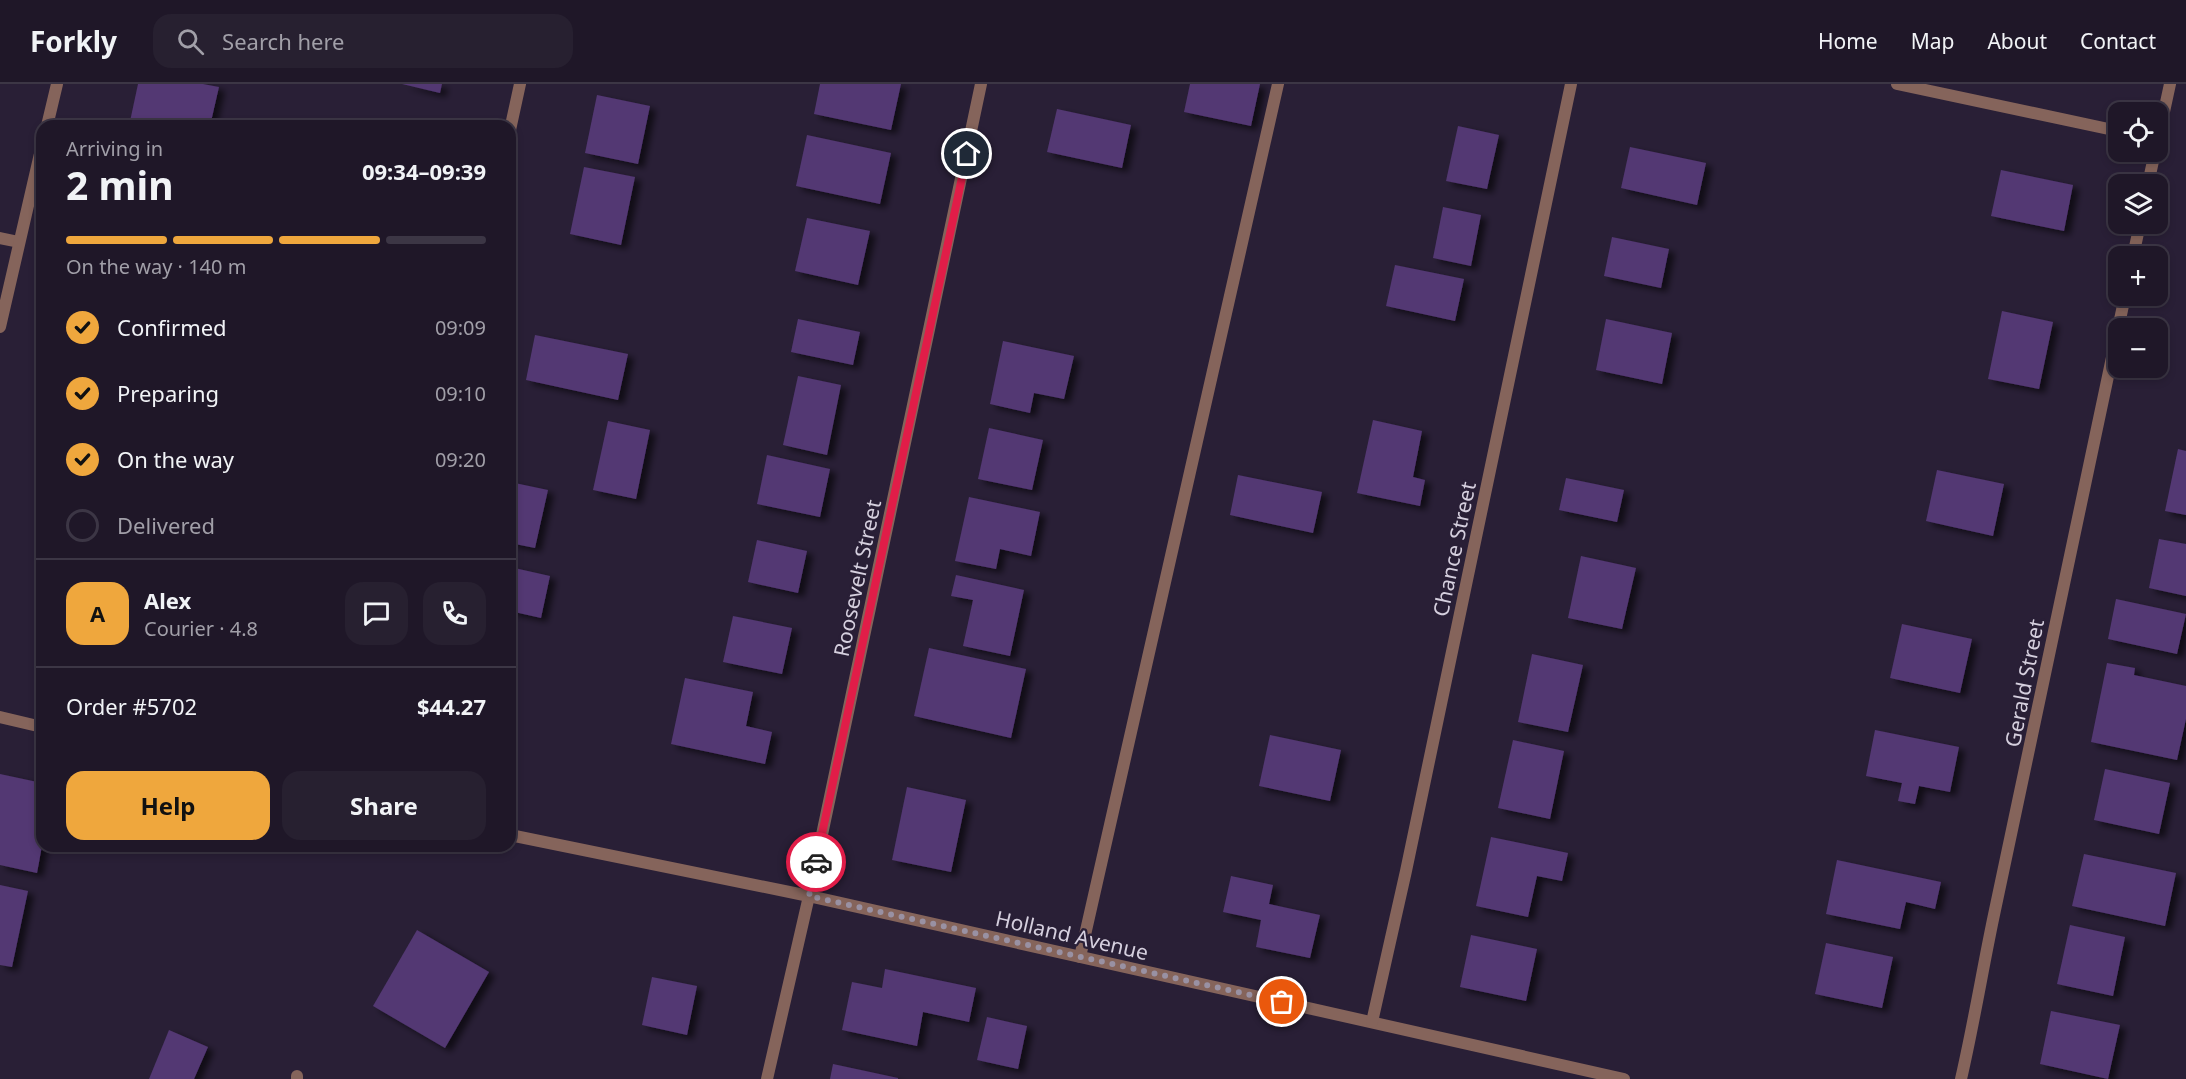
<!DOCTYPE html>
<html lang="en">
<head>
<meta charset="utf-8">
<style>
  body { margin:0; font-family:"Noto Sans",sans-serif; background:#272030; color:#f1f3f6; height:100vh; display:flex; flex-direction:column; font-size:22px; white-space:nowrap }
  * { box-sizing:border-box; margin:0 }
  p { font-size:20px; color:#a19fa8 }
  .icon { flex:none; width:33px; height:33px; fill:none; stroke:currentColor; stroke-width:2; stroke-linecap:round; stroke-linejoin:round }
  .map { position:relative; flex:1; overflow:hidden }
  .drawer { position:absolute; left:36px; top:36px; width:480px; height:732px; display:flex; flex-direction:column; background:#1f1728; border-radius:18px; box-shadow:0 3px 9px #0003,0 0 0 2px #3c3645 }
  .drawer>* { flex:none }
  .fabs { position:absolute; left:2108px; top:18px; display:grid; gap:12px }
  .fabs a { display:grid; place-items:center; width:60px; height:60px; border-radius:12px; background:#1f1728; box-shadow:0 3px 9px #0003,0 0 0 2px #3c3645; font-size:30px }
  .pin { position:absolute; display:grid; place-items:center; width:51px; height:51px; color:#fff; margin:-26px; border:3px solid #fff; border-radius:50%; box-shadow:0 2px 6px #0007 }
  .courier { position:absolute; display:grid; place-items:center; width:60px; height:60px; margin:-30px; border:4px solid #e11d48; border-radius:50%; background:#fff; color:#222; box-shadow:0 2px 8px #0007 }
  .head em { font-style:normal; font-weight:700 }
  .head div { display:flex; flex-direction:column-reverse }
  .head { display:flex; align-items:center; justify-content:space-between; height:102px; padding:0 30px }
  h1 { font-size:39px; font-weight:700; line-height:45px }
  .bar { display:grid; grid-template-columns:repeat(4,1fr); gap:9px 6px; align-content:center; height:72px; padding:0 30px }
  .bar i { height:8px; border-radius:4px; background:#3c3645 }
  .bar .on { background:#efa73d }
  .bar p { grid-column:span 4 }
  .line { display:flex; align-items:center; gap:15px; padding:0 30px; border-top:2px solid #3c3645 }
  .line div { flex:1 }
  .round { display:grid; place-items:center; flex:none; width:63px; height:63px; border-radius:18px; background:#272030 }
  ol { padding:0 30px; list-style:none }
  li { display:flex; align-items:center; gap:18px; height:66px }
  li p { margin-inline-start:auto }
  li .icon { padding:6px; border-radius:50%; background:#efa73d; color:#111; stroke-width:4 }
  li:last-child { color:#a19fa8 }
  li i { width:33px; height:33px; border:3px solid #3c3645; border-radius:50% }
  .cta { display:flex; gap:12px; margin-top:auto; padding:12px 30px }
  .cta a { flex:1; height:69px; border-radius:18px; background:#efa73d; color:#111; font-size:24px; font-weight:700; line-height:69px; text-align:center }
  .cta a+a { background:#272030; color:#f1f3f6 }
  header { display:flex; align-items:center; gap:36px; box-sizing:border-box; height:84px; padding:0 30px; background:#1f1728; border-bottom:2px solid #3c3645 }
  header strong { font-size:28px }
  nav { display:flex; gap:33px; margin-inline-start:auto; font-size:21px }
  .search { width:420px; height:54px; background:#272030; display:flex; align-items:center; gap:15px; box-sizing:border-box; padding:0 21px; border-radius:18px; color:#a19fa8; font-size:22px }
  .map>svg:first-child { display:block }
  .building { fill:#533773; filter:url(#shadow) }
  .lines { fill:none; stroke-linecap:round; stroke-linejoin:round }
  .service { stroke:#85645b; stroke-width:12 }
  .minor { stroke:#85645b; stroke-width:12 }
  .done { stroke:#9991a3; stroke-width:6; stroke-dasharray:0 10.8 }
  .route { stroke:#e11d48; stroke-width:8 }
  .labels { text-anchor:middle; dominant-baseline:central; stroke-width:4.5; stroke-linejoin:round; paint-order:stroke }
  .street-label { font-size:21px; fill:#d5cfde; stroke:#291f36 }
</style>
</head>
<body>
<header>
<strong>Forkly</strong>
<div class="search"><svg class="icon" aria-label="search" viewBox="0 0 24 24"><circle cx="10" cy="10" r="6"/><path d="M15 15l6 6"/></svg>Search here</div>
<nav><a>Home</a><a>Map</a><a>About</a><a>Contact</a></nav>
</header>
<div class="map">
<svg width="2186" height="995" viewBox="0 0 2186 995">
  <defs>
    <filter id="shadow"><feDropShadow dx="6" dy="4" stdDeviation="3" flood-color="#0009"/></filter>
  </defs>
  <rect width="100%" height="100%" fill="#291f36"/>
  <!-- building -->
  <g class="building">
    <path d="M138 0H203L219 3 210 42H129Z"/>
    <path d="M402 0H442L440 9Z"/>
    <path d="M820 0H901L891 46 814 30Z"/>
    <path d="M1190 0H1260L1251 42 1184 28Z"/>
    <path d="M597 11 650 22 638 80 585 69Z"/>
    <path d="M1057 25 1131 41 1122 84 1047 68Z"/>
    <path d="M1458 42 1499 51 1487 105 1446 97Z"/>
    <path d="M807 51 891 69 880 120 796 102Z"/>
    <path d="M1630 63 1706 79 1697 121 1621 104Z"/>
    <path d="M584 83 635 93 621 161 570 150Z"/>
    <path d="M2001 86 2073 101 2064 147 1991 132Z"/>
    <path d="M1443 123 1481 131 1471 182 1433 174Z"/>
    <path d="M807 134 870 147 858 201 795 187Z"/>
    <path d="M1612 153 1669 165 1661 204 1604 192Z"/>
    <path d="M1395 181 1464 195 1455 237 1386 222Z"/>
    <path d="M2002 227 2053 238 2039 305 1988 295Z"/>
    <path d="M798 235 860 248 853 281 791 268Z"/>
    <path d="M1606 235 1672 249 1662 300 1596 286Z"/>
    <path d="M535 251 628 270 618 316 526 296Z"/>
    <path d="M1003 257 1074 272 1064 315 1034 309 1030 329 990 320Z"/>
    <path d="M798 292 841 301 827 371 783 361Z"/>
    <path d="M1373 336 1422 347 1413 393 1425 396 1420 422 1357 409Z"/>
    <path d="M608 337 650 346 636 415 593 406Z"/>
    <path d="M989 344 1043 356 1032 406 978 395Z"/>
    <path d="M2178 365 2186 367V431L2165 427Z"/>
    <path d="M767 371 830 385 820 433 757 420Z"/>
    <path d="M1937 386 2004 400 1993 452 1926 437Z"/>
    <path d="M1238 391 1322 408 1313 449 1230 431Z"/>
    <path d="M1566 394 1624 406 1617 438 1559 426Z"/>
    <path d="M510 398 548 406 535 464 510 459Z"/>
    <path d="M969 413 1040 428 1031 472 1000 465 996 485 955 477Z"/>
    <path d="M2159 455 2186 460V512L2149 504Z"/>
    <path d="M757 456 807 467 798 509 748 498Z"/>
    <path d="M1581 472 1636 484 1622 545 1568 534Z"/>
    <path d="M510 483 550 492 541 534 510 527Z"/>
    <path d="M956 491 1024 506 1010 572 963 562 973 516 951 512Z"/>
    <path d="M2116 515 2186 530 2177 570 2108 555Z"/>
    <path d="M733 532 792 544 782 590 723 578Z"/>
    <path d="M1902 540 1972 555 1960 609 1890 594Z"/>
    <path d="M929 564 1026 585 1011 654 914 632Z"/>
    <path d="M1532 570 1583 581 1568 648 1518 638Z"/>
    <path d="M2107 579 2135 584 2134 591 2186 602V635L2177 676 2091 658Z"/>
    <path d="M685 594 753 608 746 642 772 648 765 680 671 660Z"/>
    <path d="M1875 646 1959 663 1950 708 1919 702 1915 720 1898 717 1902 699 1866 692Z"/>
    <path d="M1270 651 1341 666 1330 717 1259 702Z"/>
    <path d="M1513 656 1564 667 1550 735 1498 724Z"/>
    <path d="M2105 685 2170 699 2159 750 2094 736Z"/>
    <path d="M0 690 42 699V762L37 789 0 781Z"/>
    <path d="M907 703 966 716 951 788 892 776Z"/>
    <path d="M1491 753 1568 769 1562 797 1537 792 1528 833 1476 822Z"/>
    <path d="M2084 770 2176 789 2165 842 2072 822Z"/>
    <path d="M1837 776 1941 798 1935 825 1906 818 1900 845 1826 830Z"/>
    <path d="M1231 792 1273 801 1269 820 1320 831 1310 874 1256 863 1261 836 1223 828Z"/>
    <path d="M0 801 28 807 12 883 0 881Z"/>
    <path d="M2070 841 2125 853 2113 912 2057 900Z"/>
    <path d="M417 846 489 888 445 964 373 922Z"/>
    <path d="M1471 851 1537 865 1526 917 1460 903Z"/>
    <path d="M1826 859 1893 873 1882 924 1815 910Z"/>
    <path d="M885 885 976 904 969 938 923 928 917 962 842 946 852 898 882 904Z"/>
    <path d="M652 893 697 902 687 951 642 941Z"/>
    <path d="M2051 927 2120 941 2108 995 2040 980Z"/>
    <path d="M987 933 1027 942 1018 985 977 976Z"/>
    <path d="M169 946 208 963 194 995H149Z"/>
    <path d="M833 980 898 994V995H830Z"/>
  </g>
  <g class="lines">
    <!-- service -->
    <path class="service" d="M1080 873 1278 0"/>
    <!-- minor -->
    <g class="minor">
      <path d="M1897 0 2118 47"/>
      <path d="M47 42 57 0"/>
      <path d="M510 46 520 0"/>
      <path d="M2157 60 2170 0"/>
      <path d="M2148 100 2155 68"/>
      <path d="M0 154 19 158"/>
      <path d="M2133 172 2140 140"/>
      <path d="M0 243 42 61"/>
      <path d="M0 633 42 643"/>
      <path d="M510 751 809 812 1624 995"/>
      <path d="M1372 938 1406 787 1571 0"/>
      <path d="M297 992V995"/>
      <path d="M767 995 809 812 981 0"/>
      <path d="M1961 995C1974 939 1983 882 1995 826 2039 621 2081 416 2125 212"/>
    </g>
  </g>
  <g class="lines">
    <!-- done -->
    <path class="done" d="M816 778 809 812 1282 918"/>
    <!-- route -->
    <path class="route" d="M816 778 967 70"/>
  </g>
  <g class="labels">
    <!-- street labels -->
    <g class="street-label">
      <text transform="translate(1454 465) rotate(-78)">Chance Street</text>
      <text transform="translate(857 494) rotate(-78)">Roosevelt Street</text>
      <text transform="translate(2024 599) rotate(-79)">Gerald Street</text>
      <text transform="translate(1072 851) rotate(13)">Holland Avenue</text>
    </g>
  </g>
</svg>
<div class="fabs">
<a><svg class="icon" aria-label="locate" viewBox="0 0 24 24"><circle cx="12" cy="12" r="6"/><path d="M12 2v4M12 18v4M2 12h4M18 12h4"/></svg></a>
<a><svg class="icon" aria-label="layers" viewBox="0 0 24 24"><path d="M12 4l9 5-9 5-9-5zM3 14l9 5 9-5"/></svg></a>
<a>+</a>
<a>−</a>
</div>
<div class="pin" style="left:1282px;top:918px;background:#ea580c"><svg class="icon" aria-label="bag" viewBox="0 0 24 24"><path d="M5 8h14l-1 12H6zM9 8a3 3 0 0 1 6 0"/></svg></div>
<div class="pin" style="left:967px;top:70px;background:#1f2937"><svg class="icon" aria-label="home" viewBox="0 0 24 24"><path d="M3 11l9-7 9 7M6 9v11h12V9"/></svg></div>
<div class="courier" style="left:816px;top:778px"><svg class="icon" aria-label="car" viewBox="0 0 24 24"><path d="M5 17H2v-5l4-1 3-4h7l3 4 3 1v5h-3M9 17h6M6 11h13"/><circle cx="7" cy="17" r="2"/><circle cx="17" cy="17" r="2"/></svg></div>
<section class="drawer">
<div class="head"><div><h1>2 min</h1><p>Arriving in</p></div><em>09:34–09:39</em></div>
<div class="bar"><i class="on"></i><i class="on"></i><i class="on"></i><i></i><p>On the way · 140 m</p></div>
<ol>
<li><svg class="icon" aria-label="check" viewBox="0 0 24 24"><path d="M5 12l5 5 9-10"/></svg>Confirmed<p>09:09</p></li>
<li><svg class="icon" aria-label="check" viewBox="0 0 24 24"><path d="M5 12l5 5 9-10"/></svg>Preparing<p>09:10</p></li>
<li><svg class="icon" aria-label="check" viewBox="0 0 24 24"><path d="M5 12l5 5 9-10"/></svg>On the way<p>09:20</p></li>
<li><i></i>Delivered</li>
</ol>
<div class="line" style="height:108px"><b class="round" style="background:#efa73d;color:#111">A</b><div><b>Alex</b><p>Courier · 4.8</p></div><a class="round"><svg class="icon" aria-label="chat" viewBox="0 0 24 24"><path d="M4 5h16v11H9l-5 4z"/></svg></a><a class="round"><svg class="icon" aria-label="phone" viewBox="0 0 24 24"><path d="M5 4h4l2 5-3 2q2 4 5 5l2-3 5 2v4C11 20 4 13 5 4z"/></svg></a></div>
<div class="line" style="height:78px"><div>Order #5702</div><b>$44.27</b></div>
<div class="cta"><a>Help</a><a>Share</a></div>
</section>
</div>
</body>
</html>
